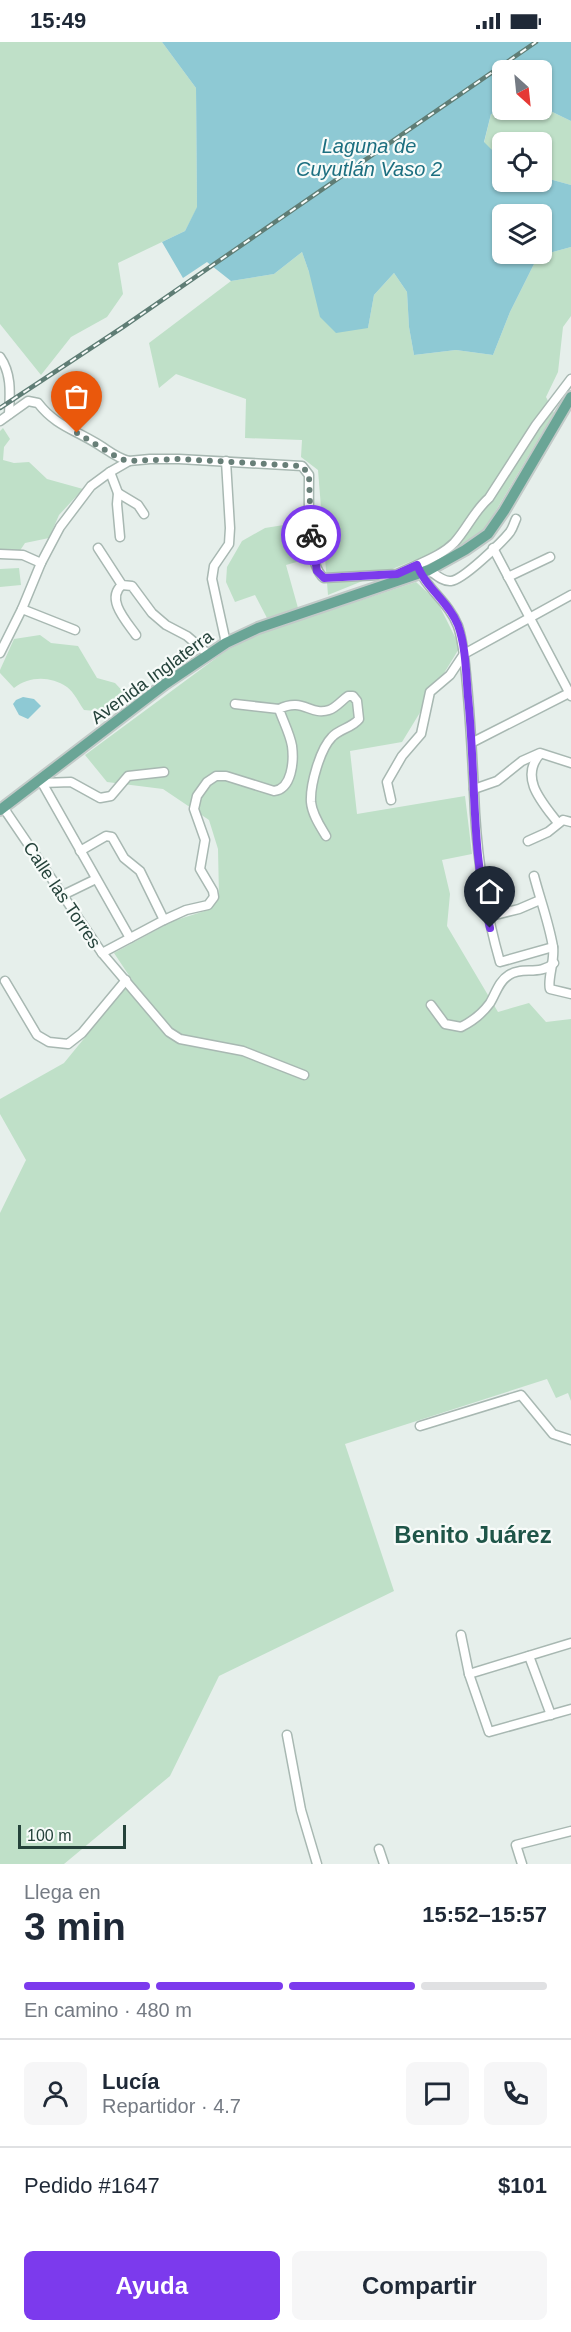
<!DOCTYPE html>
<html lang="es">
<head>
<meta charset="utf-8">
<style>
  body { margin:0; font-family:Helvetica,sans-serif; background:#f6f6f7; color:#1f2937; height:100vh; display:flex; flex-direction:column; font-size:22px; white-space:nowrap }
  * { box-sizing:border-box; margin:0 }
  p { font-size:20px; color:#747a83 }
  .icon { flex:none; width:33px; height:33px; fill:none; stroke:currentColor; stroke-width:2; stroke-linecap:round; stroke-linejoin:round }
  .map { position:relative; height:1822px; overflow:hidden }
  .sheet { display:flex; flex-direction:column; background:#fff; flex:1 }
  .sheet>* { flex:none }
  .needle { width:39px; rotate:153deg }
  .controls { position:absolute; left:492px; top:18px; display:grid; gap:12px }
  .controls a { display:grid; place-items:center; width:60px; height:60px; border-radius:9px; background:#fff; box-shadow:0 2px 4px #0004; font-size:30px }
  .scale { position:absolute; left:18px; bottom:15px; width:108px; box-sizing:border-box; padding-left:6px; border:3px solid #24423a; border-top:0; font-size:16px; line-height:21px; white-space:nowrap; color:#24423a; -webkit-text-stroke:4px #f7fbf9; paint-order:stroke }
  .pin { position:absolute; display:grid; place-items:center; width:51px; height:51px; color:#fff; margin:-62px -26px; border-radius:50% 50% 50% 0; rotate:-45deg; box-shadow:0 0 6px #0007 }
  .pin .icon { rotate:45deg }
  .courier { position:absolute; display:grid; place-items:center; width:60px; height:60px; margin:-30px; border:4px solid #7c3aed; border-radius:50%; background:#fff; color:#222; box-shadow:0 2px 8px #0007 }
  .summary em { font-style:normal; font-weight:700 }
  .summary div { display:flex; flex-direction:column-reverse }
  .summary { display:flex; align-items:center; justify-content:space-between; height:102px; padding:0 24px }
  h1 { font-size:39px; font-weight:700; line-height:45px }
  .bar { display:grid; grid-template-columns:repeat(4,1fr); gap:9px 6px; align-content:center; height:72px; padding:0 24px }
  .bar i { height:8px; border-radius:4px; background:#e0e1e3 }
  .bar .on { background:#7c3aed }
  .bar p { grid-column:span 4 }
  .line { display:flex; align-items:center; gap:15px; padding:0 24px; border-top:2px solid #e0e1e3 }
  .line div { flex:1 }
  .round { display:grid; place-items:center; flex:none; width:63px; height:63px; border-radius:9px; background:#f6f6f7 }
  .cta { display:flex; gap:12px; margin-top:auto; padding:12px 24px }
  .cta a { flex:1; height:69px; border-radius:9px; background:#7c3aed; color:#fff; font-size:24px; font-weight:700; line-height:69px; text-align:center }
  .cta a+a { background:#f6f6f7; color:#1f2937 }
  .status { display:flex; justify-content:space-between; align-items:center; height:42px; padding:0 30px; background:#fff; direction:ltr }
  .status svg { height:16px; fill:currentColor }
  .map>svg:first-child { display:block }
  .green { fill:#bfe0c8 }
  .water { fill:#8ec9d4; fill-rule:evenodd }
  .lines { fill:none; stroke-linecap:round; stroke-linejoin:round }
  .minor-casing { stroke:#a8b8b2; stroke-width:11 }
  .major-casing { stroke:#c2cac8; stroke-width:14 }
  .minor { stroke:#fff; stroke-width:8 }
  .major { stroke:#6aa596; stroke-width:10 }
  .rail-casing { stroke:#5f7d75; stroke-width:4.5 }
  .rail { stroke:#f7fbf9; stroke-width:2; stroke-dasharray:7; stroke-linecap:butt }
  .done { stroke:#687f78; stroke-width:6; stroke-dasharray:0 10.8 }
  .route { stroke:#7c3aed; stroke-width:8 }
  .labels { text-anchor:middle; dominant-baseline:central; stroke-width:4.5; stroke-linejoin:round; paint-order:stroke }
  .street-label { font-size:18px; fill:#24423a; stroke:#f7fbf9 }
  .water-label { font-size:20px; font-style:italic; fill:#1c6f80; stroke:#f7fbf9 }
  .district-label { font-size:24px; font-weight:bold; fill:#1f5548; stroke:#f7fbf9 }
</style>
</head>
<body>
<div class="status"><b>15:49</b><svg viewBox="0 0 49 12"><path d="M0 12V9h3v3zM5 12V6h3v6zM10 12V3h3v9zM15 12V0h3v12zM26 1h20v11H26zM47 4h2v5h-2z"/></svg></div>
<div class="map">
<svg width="571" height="1822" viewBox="0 0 571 1822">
  <rect width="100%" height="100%" fill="#e6efeb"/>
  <!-- green -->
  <g class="green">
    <path d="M0 0H162L196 46 197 166 185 189 118 221 123 252 107 275 71 295 41 333 0 282Z"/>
    <path d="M542 65 571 79V143L542 135V100H502V118L484 101 491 72 513 68H542Z"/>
    <path d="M571 205V274L563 285 558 330 546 355 554 371 485 487 461 506 432 522 417 517 328 553 318 428 301 415 302 398 245 396 246 357 176 332 159 346 149 301 231 239 274 232 302 210 309 230 368 286 374 253 394 231 407 250 409 285 414 313 456 308 493 313 510 270 538 214Z"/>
    <path d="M3 386 10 397 4 405 3 418 14 421 29 420 47 437 83 447 59 473 49 496 25 501 19 510H0V389Z"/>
    <path d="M290 482 303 484 307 517 286 523 298 566 267 576 255 553 235 560 226 540 227 525 242 499 265 486Z"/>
    <path d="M19 526 21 543 0 545V527Z"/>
    <path d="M416 540 437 559 460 605 402 700 350 709 357 772 465 754 472 812 442 818 450 852 447 884 498 970 529 961 546 980 571 977V1359L568 1351 556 1356 547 1337 345 1402 394 1549 219 1634 170 1734 64 1822H0V1171L26 1118 0 1072V1057L64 1021 132 938 114 911 173 879 208 868 219 855 218 807 209 778 163 747 107 740 85 713 227 608 259 592Z"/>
    <path d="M40 593 51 601 78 604 97 636 115 641 130 657 108 670 84 668C79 661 74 650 67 645 50 634 30 634 14 646L0 631V628L14 597Z"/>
  </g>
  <!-- water -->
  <g class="water">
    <path d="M162 0H571V79L542 65V28H502V68H513L491 72 484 100 502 118V140H542V135L571 143V205L538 214 510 270 493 313 456 308 414 313 409 285 407 250 394 231 374 253 368 286 336 291 320 275 309 230 302 210 274 232 231 239 207 220 183 236 162 200 185 189 197 165 196 46ZM542 172V212H502V172Z"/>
    <path d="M23 655 34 657 41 664 28 677 19 673 13 662 16 658Z"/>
  </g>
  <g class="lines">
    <defs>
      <g id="minor">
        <path d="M0 315C12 332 10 352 9 372"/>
        <path d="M0 379 28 359 38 361C55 383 73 387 96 401 108 408 116 416 129 419"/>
        <path d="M226 419 230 486 229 502 214 524 212 537 226 601"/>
        <path d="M110 430 118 451 117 462 120 495"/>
        <path d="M118 451 138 463 144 472"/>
        <path d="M98 506 122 543 132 544 152 571 166 583 187 594 208 612"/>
        <path d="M493 506 571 654"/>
        <path d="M0 512 23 513 41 521"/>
        <path d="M417 523C430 517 444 511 454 501 467 487 474 469 489 456L536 383 571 337"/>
        <path d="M429 528C435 532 443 540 451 539 463 538 502 500 510 490 513 486 514 481 516 477"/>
        <path d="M508 535 550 515"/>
        <path d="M122 543C105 557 127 580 136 593"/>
        <path d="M22 567 75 588"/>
        <path d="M0 611 22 567 41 521 60 485 91 444 110 430 129 419 150 417H179L302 424 309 433C309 456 306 523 324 536L397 532 417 523C425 546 449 560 458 584 464 602 465 623 467 643 471 685 473 728 475 771 478 822 486 871 500 920L553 905"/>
        <path d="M235 662 279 667"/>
        <path d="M473 700 571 650"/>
        <path d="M540 712C519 736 542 760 558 781"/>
        <path d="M40 737 130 896"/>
        <path d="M42 741 71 740 100 756 111 754 128 734 164 730"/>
        <path d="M474 747 497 739 522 719 540 711 571 721"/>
        <path d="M391 758 387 740 402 714 421 692 430 650 450 633 464 612 571 553"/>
        <path d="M3 765 102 911 169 990 180 997 243 1009 304 1033"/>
        <path d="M528 799 548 790 563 778 571 780"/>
        <path d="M80 809 106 794 112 795 124 816 140 829 164 878"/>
        <path d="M534 834C540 857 549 881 553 905 555 919 547 938 550 947L571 952"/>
        <path d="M61 854 96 837"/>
        <path d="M487 875 519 867 540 858"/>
        <path d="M102 911 164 878 186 868 208 863 214 855 213 849 200 827 205 798 194 767 197 754 207 740 216 734H226L274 749C292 747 294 719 292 704 290 692 283 679 279 667 303 655 310 674 329 668 336 666 342 658 348 654H353L357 659 359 677C352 686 339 687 332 695 320 707 310 743 311 760 312 772 320 784 326 794"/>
        <path d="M5 939 37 993 49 1000 68 1002 82 991 126 938"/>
        <path d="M431 963 445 982 461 985C473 979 482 972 490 961 496 951 499 939 509 933 522 924 540 934 554 921"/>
        <path d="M420 1384 521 1353 553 1392 571 1398"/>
        <path d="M461 1593 469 1632 489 1690 571 1667"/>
        <path d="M529 1614 551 1673"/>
        <path d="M469 1632 571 1601"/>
        <path d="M287 1693 301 1768 317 1822"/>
        <path d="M379 1807 384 1822"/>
        <path d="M522 1822 516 1803 571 1789"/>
      </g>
      <path id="major" d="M0 768 165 642 226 601 258 586 429 528 465 508 488 492 504 469 571 355"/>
    </defs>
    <!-- minor casing -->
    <use href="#minor" class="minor-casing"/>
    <!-- major casing -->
    <use href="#major" class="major-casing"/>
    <!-- minor -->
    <use href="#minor" class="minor"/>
    <!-- major -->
    <use href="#major" class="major"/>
    <defs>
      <path id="rail" d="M0 366 123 285 536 0"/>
    </defs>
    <!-- rail casing -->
    <use href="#rail" class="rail-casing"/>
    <!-- rail -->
    <use href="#rail" class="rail"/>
  </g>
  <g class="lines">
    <!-- done -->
    <path class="done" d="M77 391 120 417 129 419 179 417 302 424 309 433 311 493"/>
    <!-- route -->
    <path class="route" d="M311 493 317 529 324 536 397 532 417 523C425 545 449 560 458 583 466 605 466 632 468 655 476 732 471 811 490 886"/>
  </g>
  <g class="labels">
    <!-- street labels -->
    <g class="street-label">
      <text transform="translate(152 635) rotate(-36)">Avenida Inglaterra</text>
      <text transform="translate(62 853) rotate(56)">Calle las Torres</text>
    </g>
    <!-- water labels -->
    <g class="water-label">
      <text x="369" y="104">Laguna de<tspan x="369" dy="23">Cuyutlán Vaso 2</tspan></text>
    </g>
    <!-- district labels -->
    <g class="district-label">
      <text x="473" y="1492">Benito Juárez</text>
    </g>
  </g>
</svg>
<div class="controls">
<a><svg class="needle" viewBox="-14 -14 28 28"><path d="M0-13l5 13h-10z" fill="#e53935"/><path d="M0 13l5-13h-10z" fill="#747a83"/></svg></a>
<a><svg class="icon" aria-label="locate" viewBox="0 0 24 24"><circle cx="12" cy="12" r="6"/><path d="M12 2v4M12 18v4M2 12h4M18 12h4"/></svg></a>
<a><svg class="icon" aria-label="layers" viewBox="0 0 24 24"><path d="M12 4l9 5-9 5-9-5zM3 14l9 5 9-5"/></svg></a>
</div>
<div class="scale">100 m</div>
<div class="pin" style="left:77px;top:391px;background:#ea580c"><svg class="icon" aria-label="bag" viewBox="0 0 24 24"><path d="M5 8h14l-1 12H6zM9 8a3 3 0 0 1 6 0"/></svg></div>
<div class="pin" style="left:490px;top:886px;background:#1f2937"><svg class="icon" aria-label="home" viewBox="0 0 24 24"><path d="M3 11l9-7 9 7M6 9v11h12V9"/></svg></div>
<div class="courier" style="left:311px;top:493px"><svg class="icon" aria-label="bike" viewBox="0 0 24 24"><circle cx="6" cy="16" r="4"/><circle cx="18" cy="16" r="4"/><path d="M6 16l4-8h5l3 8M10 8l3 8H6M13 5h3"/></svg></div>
</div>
<section class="sheet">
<div class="summary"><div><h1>3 min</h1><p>Llega en</p></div><em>15:52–15:57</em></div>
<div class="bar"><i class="on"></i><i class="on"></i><i class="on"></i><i></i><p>En camino · 480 m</p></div>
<div class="line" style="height:108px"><a class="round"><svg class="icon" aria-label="person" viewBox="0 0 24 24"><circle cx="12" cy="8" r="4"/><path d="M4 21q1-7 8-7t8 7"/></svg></a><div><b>Lucía</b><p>Repartidor · 4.7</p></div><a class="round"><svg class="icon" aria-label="chat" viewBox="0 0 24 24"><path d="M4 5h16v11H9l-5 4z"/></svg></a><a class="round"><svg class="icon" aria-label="phone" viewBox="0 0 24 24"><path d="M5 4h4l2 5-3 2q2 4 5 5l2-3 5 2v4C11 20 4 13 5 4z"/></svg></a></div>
<div class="line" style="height:78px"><div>Pedido #1647</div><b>$101</b></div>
<div class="cta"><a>Ayuda</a><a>Compartir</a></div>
</section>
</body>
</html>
